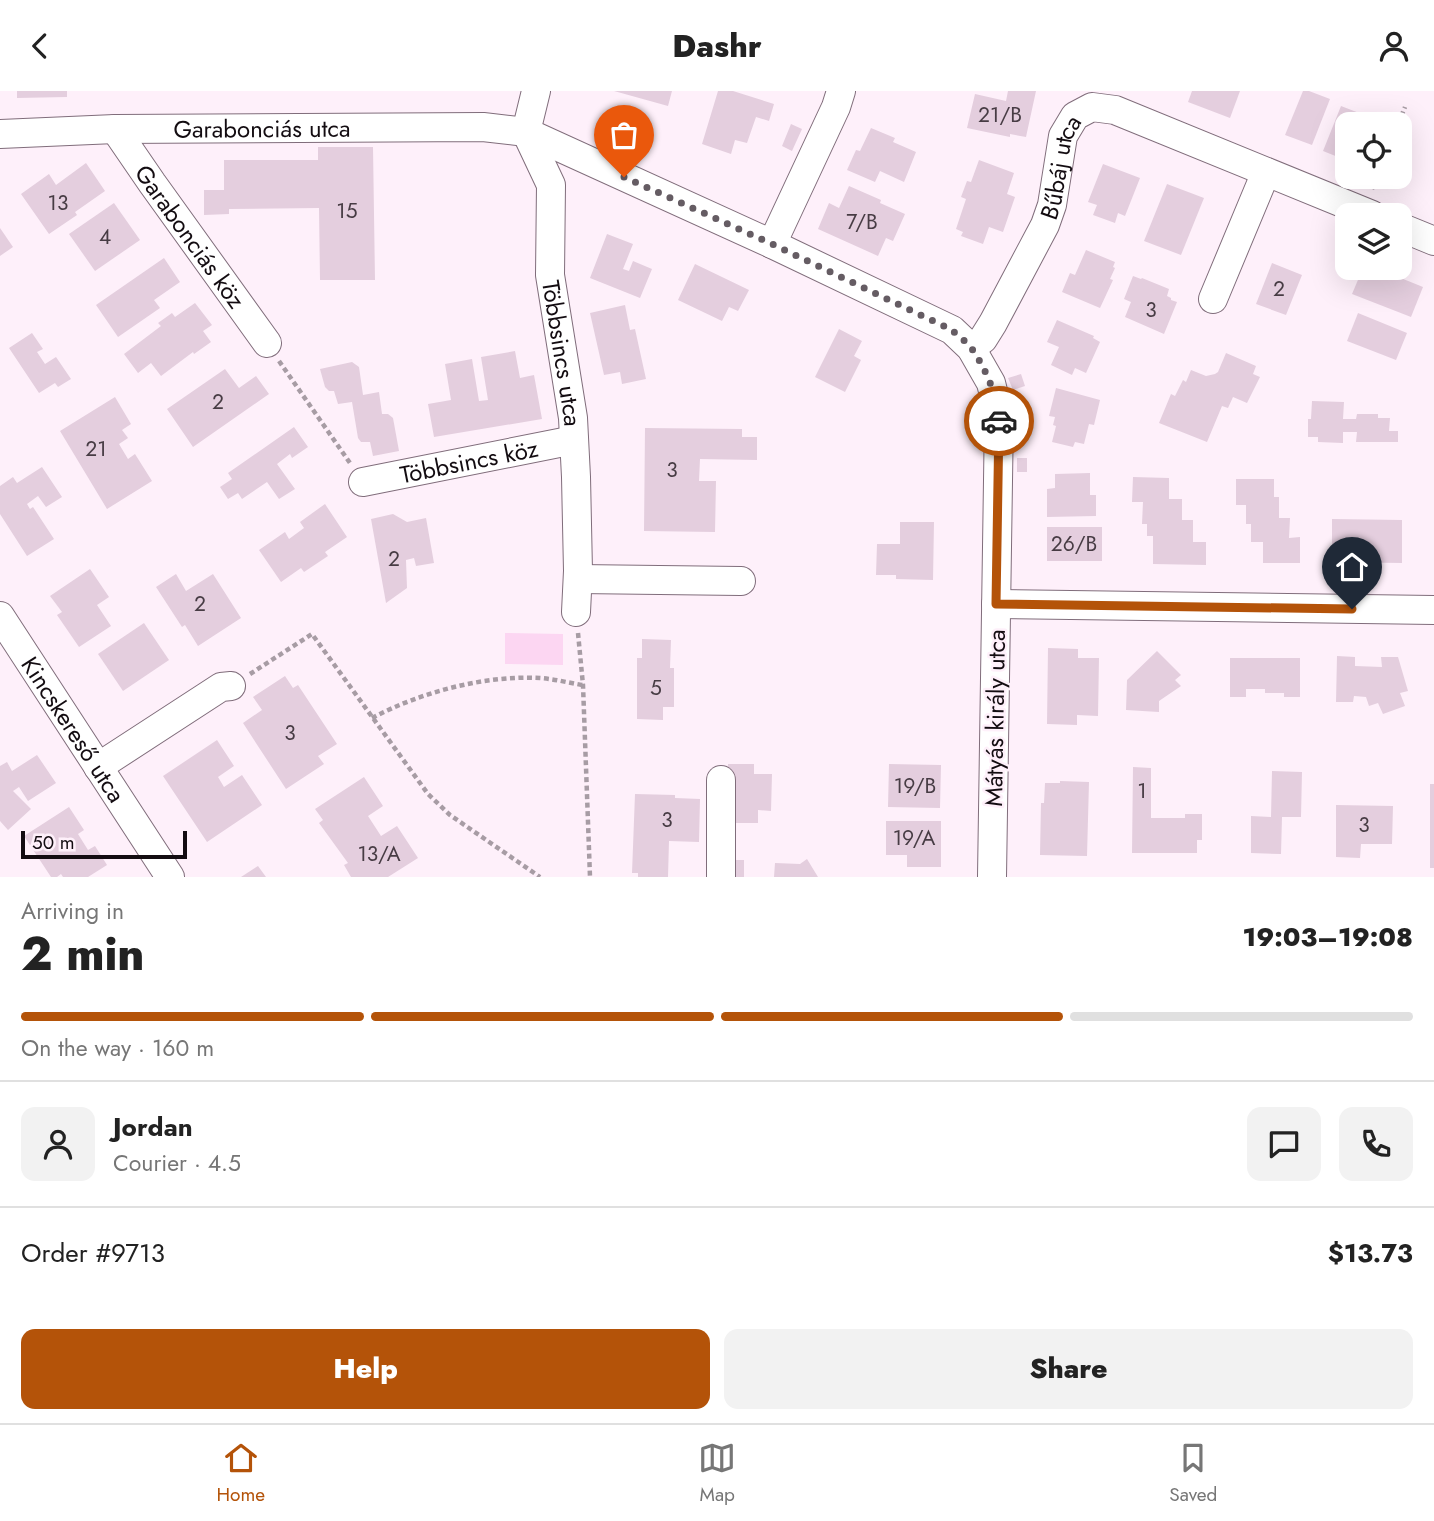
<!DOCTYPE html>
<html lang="en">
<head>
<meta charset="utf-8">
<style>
  body { margin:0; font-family:Jost,sans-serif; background:#f2f2f2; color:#222; height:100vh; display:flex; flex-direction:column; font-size:26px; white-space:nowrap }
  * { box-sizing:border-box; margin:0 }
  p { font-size:23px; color:#767676 }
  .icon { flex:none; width:38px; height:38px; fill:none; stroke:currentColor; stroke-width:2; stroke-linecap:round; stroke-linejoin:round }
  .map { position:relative; height:786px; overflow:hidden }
  .sheet { display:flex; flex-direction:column; background:#fff; flex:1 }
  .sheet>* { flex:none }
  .tools { position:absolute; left:1335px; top:21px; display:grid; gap:14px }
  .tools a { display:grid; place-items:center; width:77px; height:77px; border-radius:14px; background:#fff; box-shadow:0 7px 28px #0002; font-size:35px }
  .scale { position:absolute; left:21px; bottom:18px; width:166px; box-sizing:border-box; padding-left:7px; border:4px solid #130c11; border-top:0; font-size:19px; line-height:24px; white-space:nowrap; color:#130c11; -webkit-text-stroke:5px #fef0fa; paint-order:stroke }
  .pin { position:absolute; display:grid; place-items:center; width:60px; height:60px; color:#fff; margin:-72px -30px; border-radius:50% 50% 50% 0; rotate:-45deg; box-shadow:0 0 7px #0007 }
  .pin .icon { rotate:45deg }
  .courier { position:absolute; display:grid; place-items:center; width:70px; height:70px; margin:-35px; border:5px solid #b45309; border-radius:50%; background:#fff; color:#222; box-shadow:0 2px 9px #0007 }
  .summary em { font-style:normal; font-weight:800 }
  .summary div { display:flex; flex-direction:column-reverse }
  .summary { display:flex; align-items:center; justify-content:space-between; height:119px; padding:0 21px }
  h1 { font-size:46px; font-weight:800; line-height:52px }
  .bar { display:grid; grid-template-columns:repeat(4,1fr); gap:10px 7px; align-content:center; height:84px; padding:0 21px }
  .bar i { height:9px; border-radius:5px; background:#e0e0e0 }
  .bar .on { background:#b45309 }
  .bar p { grid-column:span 4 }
  .line { display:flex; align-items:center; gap:18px; padding:0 21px; border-top:2px solid #e0e0e0 }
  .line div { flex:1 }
  .round { display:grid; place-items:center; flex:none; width:74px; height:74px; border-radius:14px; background:#f2f2f2 }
  .primary-button { display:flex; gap:14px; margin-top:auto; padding:14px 21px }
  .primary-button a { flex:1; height:80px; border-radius:14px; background:#b45309; color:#fff; font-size:28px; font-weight:800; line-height:80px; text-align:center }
  .primary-button a+a { background:#f2f2f2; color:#222 }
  header { display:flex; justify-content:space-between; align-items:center; height:91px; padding:0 21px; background:#fff; font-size:32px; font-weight:800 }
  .tab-bar { display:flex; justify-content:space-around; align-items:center; height:98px; border-top:2px solid #e0e0e0; background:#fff; font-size:19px; color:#767676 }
  .tab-bar a { display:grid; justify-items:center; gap:4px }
  .tab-bar .on { color:#b45309 }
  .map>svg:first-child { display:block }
  .green { fill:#fcd6f2 }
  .building { fill:#e4cede }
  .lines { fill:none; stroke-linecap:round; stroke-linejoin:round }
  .minor-casing { stroke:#806d7b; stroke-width:30 }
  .path { stroke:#a79ca4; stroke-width:4.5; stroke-dasharray:5 3.5; stroke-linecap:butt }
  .minor { stroke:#fff; stroke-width:28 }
  .done { stroke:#655c63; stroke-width:7; stroke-dasharray:0 12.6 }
  .route { stroke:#b45309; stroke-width:9 }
  .labels { text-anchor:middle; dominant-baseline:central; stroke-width:5; stroke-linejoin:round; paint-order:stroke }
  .number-label { font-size:21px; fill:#473c44 }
  .street-label { font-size:24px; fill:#130c11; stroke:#fef0fa }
</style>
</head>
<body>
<header><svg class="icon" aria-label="back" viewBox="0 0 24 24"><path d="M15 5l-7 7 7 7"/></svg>Dashr<svg class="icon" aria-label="person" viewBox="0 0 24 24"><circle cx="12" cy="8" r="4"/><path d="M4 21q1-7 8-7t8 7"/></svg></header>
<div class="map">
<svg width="1434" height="786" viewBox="0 0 1434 786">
  <rect width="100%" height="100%" fill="#fef0fa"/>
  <!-- green -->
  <path class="green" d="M505 542 563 543V574L505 573Z"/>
  <!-- building -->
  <g class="building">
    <path d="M17 0H67V6L17 7Z"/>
    <path d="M614 0H672L668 15Z"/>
    <path d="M718 0H733L774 13 769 30 756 26 747 52 735 49 731 63 702 53Z"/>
    <path d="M1008 0H1036L1026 46 1010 43V46L967 37 975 3 1006 10Z"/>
    <path d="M1192 0H1240L1230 27 1188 11Z"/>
    <path d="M1303 0H1309L1330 8 1312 54 1285 44Z"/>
    <path d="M1341 15 1367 25 1364 33H1348V70L1323 60Z"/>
    <path d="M791 33 802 38 792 60 782 55Z"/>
    <path d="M871 37 895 47 893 51 916 61 904 91 880 80 875 91 847 79 856 59 860 60Z"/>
    <path d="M318 56H373L375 189H320L319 117 229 118V123L204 124V99H224V69H318Z"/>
    <path d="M979 69 1014 82 1007 103 1015 106 1003 141 989 136 983 153 961 145 963 141 956 138 966 108 961 106 967 90 971 91Z"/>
    <path d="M86 72 105 100 75 121 77 124 49 143 21 103 49 83 56 94Z"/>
    <path d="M1103 73 1140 87 1125 125 1118 122 1115 132 1093 124 1097 114 1088 111Z"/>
    <path d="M1167 93 1204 107 1181 164 1144 150Z"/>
    <path d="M849 95 881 109 880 112 905 123 893 150 886 147 878 165 818 138 829 112 839 117Z"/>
    <path d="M114 112 140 149 95 180 69 143Z"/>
    <path d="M0 137 13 156 0 165Z"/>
    <path d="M607 143 633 153 623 178 629 180 633 170 652 178 640 207 590 187Z"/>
    <path d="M1086 159 1115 171 1113 176 1115 177 1110 188 1113 189 1100 217 1062 201 1070 182 1075 184Z"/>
    <path d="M164 167 180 191 154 209 160 217 118 246 96 214Z"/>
    <path d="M1272 172 1302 184 1286 224 1256 213Z"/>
    <path d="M695 173 749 199 738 220 729 216 722 230 678 209Z"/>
    <path d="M1363 177H1376L1423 196 1411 226 1352 203Z"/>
    <path d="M1133 185 1141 188 1142 187 1169 198 1167 205 1171 207V209L1177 211 1164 243 1125 226 1131 211 1124 208Z"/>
    <path d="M195 212 212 234 203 240 211 251 194 263 193 261 161 285 151 272 138 282 124 263 161 235 158 232 172 222 175 226Z"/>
    <path d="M625 214 630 239 635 238 646 288 622 293 620 281 604 284 590 222Z"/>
    <path d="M1358 222 1407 242 1396 269 1347 250Z"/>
    <path d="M1057 229 1094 245 1093 247 1100 251 1086 282 1075 277 1072 284 1051 274 1059 256 1047 251Z"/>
    <path d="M839 238 862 250 854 265 861 269 845 301 815 286Z"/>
    <path d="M32 242 43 258 37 261 45 273 56 266 71 288 58 296 55 292 39 302 9 257Z"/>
    <path d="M515 260 520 287 534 284 542 328 434 346 428 313 451 309 445 273 472 268 479 310 488 309 481 266Z"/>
    <path d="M1226 262 1256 275 1253 283 1260 286 1247 312 1233 306 1228 317 1222 315 1207 351 1159 332 1171 303 1175 305 1183 289 1186 291 1191 279 1206 285 1215 283 1218 281Z"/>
    <path d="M352 271 359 276 363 304 379 301 382 323H388L393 327 399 360 373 365 370 351H361L358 347 352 311 338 313 334 300H329L325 296 320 278Z"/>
    <path d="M225 278 239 297 256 285 269 303 193 356 167 318Z"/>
    <path d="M1021 283 1025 295 1013 299 1008 287Z"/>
    <path d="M1056 297 1100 309 1094 334 1089 333 1084 353 1075 351 1073 356 1052 351 1056 335 1053 334 1055 326 1049 325Z"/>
    <path d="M115 306 131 333 122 339 128 347 119 353 128 368 135 363 152 390 107 418 60 340Z"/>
    <path d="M1312 310 1344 311 1343 328H1356L1357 323H1378V327H1390L1389 340H1398V351H1356L1357 341H1343V352L1318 351V346H1308V328H1311Z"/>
    <path d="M294 336 308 356 292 367 290 363 277 373 295 398 279 408 267 391 242 408 238 402 228 408 220 396 232 388 228 382Z"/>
    <path d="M645 337 742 338V346H757V369L700 368 699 390H716L715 441 644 440Z"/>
    <rect x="1017" y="367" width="10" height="14"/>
    <path d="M42 376 62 406 46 416 38 405 27 413 30 418 33 416 54 448 27 465 0 423V395L13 386 17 392Z"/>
    <path d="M1090 382V404H1096V425L1047 426V398L1055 397V383Z"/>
    <path d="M1133 386 1169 387V408H1182V429H1193V451H1206V474L1153 473V445H1147V433H1142L1143 411H1132Z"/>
    <path d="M1236 388H1274V406H1279V427H1290L1289 447 1300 446V472H1263V451H1251V433H1246V414H1236Z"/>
    <path d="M325 413 347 446 325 461 328 465 304 481 301 477 281 491 259 459 285 441 289 448 304 437 300 431Z"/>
    <path d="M393 423 407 431 426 427 434 472 416 475 414 467 406 469 407 497 386 512 371 428Z"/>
    <path d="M1332 428 1402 429V472L1332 471Z"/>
    <path d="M900 431H934L933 489 896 488V484H876L877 453H900Z"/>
    <rect x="1047" y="436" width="55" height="34"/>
    <path d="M90 478 109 506 97 514 111 535 79 556 57 524 62 521 50 505Z"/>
    <path d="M176 483 186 500 213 483 241 527 198 555 185 534 182 536 156 496Z"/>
    <path d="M144 532 169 569 123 600 98 563Z"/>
    <path d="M642 548 671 549 670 577H674V616H663V629L637 628V567H642Z"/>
    <path d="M1048 557 1078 558V567H1099L1098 625 1077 624V634L1047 633Z"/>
    <path d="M1157 560 1181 584 1175 589 1181 595 1159 610V621L1126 619 1127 589Z"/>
    <path d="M1337 565 1355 566V575L1382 576 1381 566H1398L1408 600 1400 602 1405 615 1383 623 1378 612 1369 615 1366 606 1354 605 1353 611H1336Z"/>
    <path d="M1230 567H1300V606H1284V602H1265V598H1246V606H1230Z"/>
    <path d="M285 585 293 597 298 594 337 653 318 665 324 673 286 698 243 632 262 619 253 606Z"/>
    <path d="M217 649 234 675 218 686 224 696 242 684 262 714 207 751 163 685Z"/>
    <path d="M37 664 56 692 28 710 19 696 13 700 31 718 8 739 0 730V675L7 671 12 680Z"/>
    <path d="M728 673H754V683H772L771 720 758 719V732H734L727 703Z"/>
    <path d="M889 673 941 674 940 717 888 716Z"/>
    <path d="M1133 676 1151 677V727H1185V723H1202V749H1197V762H1132Z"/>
    <path d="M1272 680 1302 681 1301 726H1282L1281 763 1251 762V725L1271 726Z"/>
    <path d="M364 686 383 715 368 725 381 745 397 735 418 767 388 786H351L344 774 348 772 319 732 323 729 315 718Z"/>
    <path d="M1060 690 1089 691 1087 765 1040 764 1041 712H1044L1045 692H1060Z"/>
    <rect x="1430" y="693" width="4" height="84"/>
    <path d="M635 703 675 704V707L700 708 699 751 669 750 668 786H638V782H632Z"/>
    <path d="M1336 714 1393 715 1392 753H1361L1360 767 1336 766Z"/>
    <path d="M69 716 84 739 78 743 88 759 95 755 107 774 88 786H63L61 783 57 786H51L24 745Z"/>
    <path d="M886 730H941V776H907V764H886Z"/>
    <path d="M807 768 818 786H774L775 772 800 773Z"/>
    <rect x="734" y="769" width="10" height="17"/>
    <path d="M258 775 266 786H241Z"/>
  </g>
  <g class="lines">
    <defs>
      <g id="minor">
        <path id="s1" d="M115 38 152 92 267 252"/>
        <path id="s2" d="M526 41 551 94 550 184 573 327 576 386 578 480 576 521"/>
        <path d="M526 41 536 0"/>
        <path id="s3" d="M0 43 115 38 483 36 526 41 772 153 952 239 971 257 991 292 999 324 992 786"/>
        <path d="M1400 136 1434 150"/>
        <path d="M772 153 836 16 841 0"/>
        <path d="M1213 208 1266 81"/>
        <path id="s4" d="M971 257 983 248 993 232 1045 134 1052 114 1063 45 1075 25 1092 16 1115 19 1372 124"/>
        <path id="s5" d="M363 391 574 349"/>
        <path d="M578 488 741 490"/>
        <path d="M996 513 1434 519"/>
        <path id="s6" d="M0 525 170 786"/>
        <path d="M98 676 221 596 231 595"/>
        <path d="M721 786V689"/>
      </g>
    </defs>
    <!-- minor casing -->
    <use href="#minor" class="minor-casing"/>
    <!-- path -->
    <g class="path">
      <path d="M1398 33 1405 16"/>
      <path d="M1372 98 1377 86"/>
      <path d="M279 270 350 372"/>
      <path d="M578 542 583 594 590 786"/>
      <path d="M250 583 312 543 428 703 450 724 540 786"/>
      <path d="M372 627C421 601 485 584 540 587 555 588 569 592 583 594"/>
    </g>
    <!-- minor -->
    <use href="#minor" class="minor"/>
  </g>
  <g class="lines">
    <!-- done -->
    <path class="done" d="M624 86 772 153 952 239C958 245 967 251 972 258 985 276 999 308 999 330"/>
    <!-- route -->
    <path class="route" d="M999 330 996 513 1352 518"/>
  </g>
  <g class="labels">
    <!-- number labels -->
    <g class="number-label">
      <text x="1000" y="24">21/B</text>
      <text x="58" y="112">13</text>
      <text x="347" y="120">15</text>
      <text x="862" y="131">7/B</text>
      <text x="105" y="146">4</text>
      <text x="1279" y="198">2</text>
      <text x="1151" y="219">3</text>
      <text x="218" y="311">2</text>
      <text x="96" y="358">21</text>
      <text x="672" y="379">3</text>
      <text x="1074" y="453">26/B</text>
      <text x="394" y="468">2</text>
      <text x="200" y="513">2</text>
      <text x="656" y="597">5</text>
      <text x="290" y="642">3</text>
      <text x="915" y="695">19/B</text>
      <text x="1142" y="700">1</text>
      <text x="667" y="729">3</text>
      <text x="1364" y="734">3</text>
      <text x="914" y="747">19/A</text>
      <text x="379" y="763">13/A</text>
    </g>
    <!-- street labels -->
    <g class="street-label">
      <text stroke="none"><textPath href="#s3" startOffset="262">Garabonciás utca</textPath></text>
      <text stroke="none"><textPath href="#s4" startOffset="205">Bűbáj utca</textPath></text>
      <text stroke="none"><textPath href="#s1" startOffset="131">Garabonciás köz</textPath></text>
      <text stroke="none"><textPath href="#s2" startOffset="228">Többsincs utca</textPath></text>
      <text stroke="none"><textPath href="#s5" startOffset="108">Többsincs köz</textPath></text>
      <text transform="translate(995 627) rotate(-89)">Mátyás király utca</text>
      <text stroke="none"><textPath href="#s6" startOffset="135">Kincskereső utca</textPath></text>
    </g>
  </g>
</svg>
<div class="tools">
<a><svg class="icon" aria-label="locate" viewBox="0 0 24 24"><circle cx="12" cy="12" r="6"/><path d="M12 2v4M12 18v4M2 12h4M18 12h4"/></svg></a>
<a><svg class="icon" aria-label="layers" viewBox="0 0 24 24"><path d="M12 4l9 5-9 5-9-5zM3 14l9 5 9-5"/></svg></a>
</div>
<div class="scale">50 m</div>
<div class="pin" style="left:624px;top:86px;background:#ea580c"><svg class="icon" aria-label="bag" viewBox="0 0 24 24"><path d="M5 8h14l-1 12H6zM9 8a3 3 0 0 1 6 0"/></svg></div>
<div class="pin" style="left:1352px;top:518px;background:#1f2937"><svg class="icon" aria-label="home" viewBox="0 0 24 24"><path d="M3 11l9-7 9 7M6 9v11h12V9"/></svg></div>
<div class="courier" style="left:999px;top:330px"><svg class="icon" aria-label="car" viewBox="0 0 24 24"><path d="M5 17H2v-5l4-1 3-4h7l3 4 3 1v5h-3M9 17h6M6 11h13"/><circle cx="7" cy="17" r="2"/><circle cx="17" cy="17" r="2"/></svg></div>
</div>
<section class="sheet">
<div class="summary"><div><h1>2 min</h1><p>Arriving in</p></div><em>19:03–19:08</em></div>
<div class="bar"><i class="on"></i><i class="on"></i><i class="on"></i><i></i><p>On the way · 160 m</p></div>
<div class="line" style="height:126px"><a class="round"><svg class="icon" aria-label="person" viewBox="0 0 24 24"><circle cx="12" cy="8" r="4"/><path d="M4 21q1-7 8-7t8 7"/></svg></a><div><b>Jordan</b><p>Courier · 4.5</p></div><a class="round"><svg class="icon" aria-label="chat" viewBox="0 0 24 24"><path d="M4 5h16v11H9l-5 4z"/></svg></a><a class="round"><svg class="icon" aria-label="phone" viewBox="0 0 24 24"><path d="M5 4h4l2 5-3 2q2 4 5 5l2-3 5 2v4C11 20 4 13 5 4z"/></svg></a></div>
<div class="line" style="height:91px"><div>Order #9713</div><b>$13.73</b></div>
<div class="primary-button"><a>Help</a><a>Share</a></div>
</section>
<nav class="tab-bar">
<a class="on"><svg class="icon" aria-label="home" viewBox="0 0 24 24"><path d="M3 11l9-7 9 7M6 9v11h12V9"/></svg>Home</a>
<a><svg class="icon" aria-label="map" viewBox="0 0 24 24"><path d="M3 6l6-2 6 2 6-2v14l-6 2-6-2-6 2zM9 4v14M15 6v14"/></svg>Map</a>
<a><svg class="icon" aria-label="saved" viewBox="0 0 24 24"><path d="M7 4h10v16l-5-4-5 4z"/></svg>Saved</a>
</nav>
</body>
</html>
